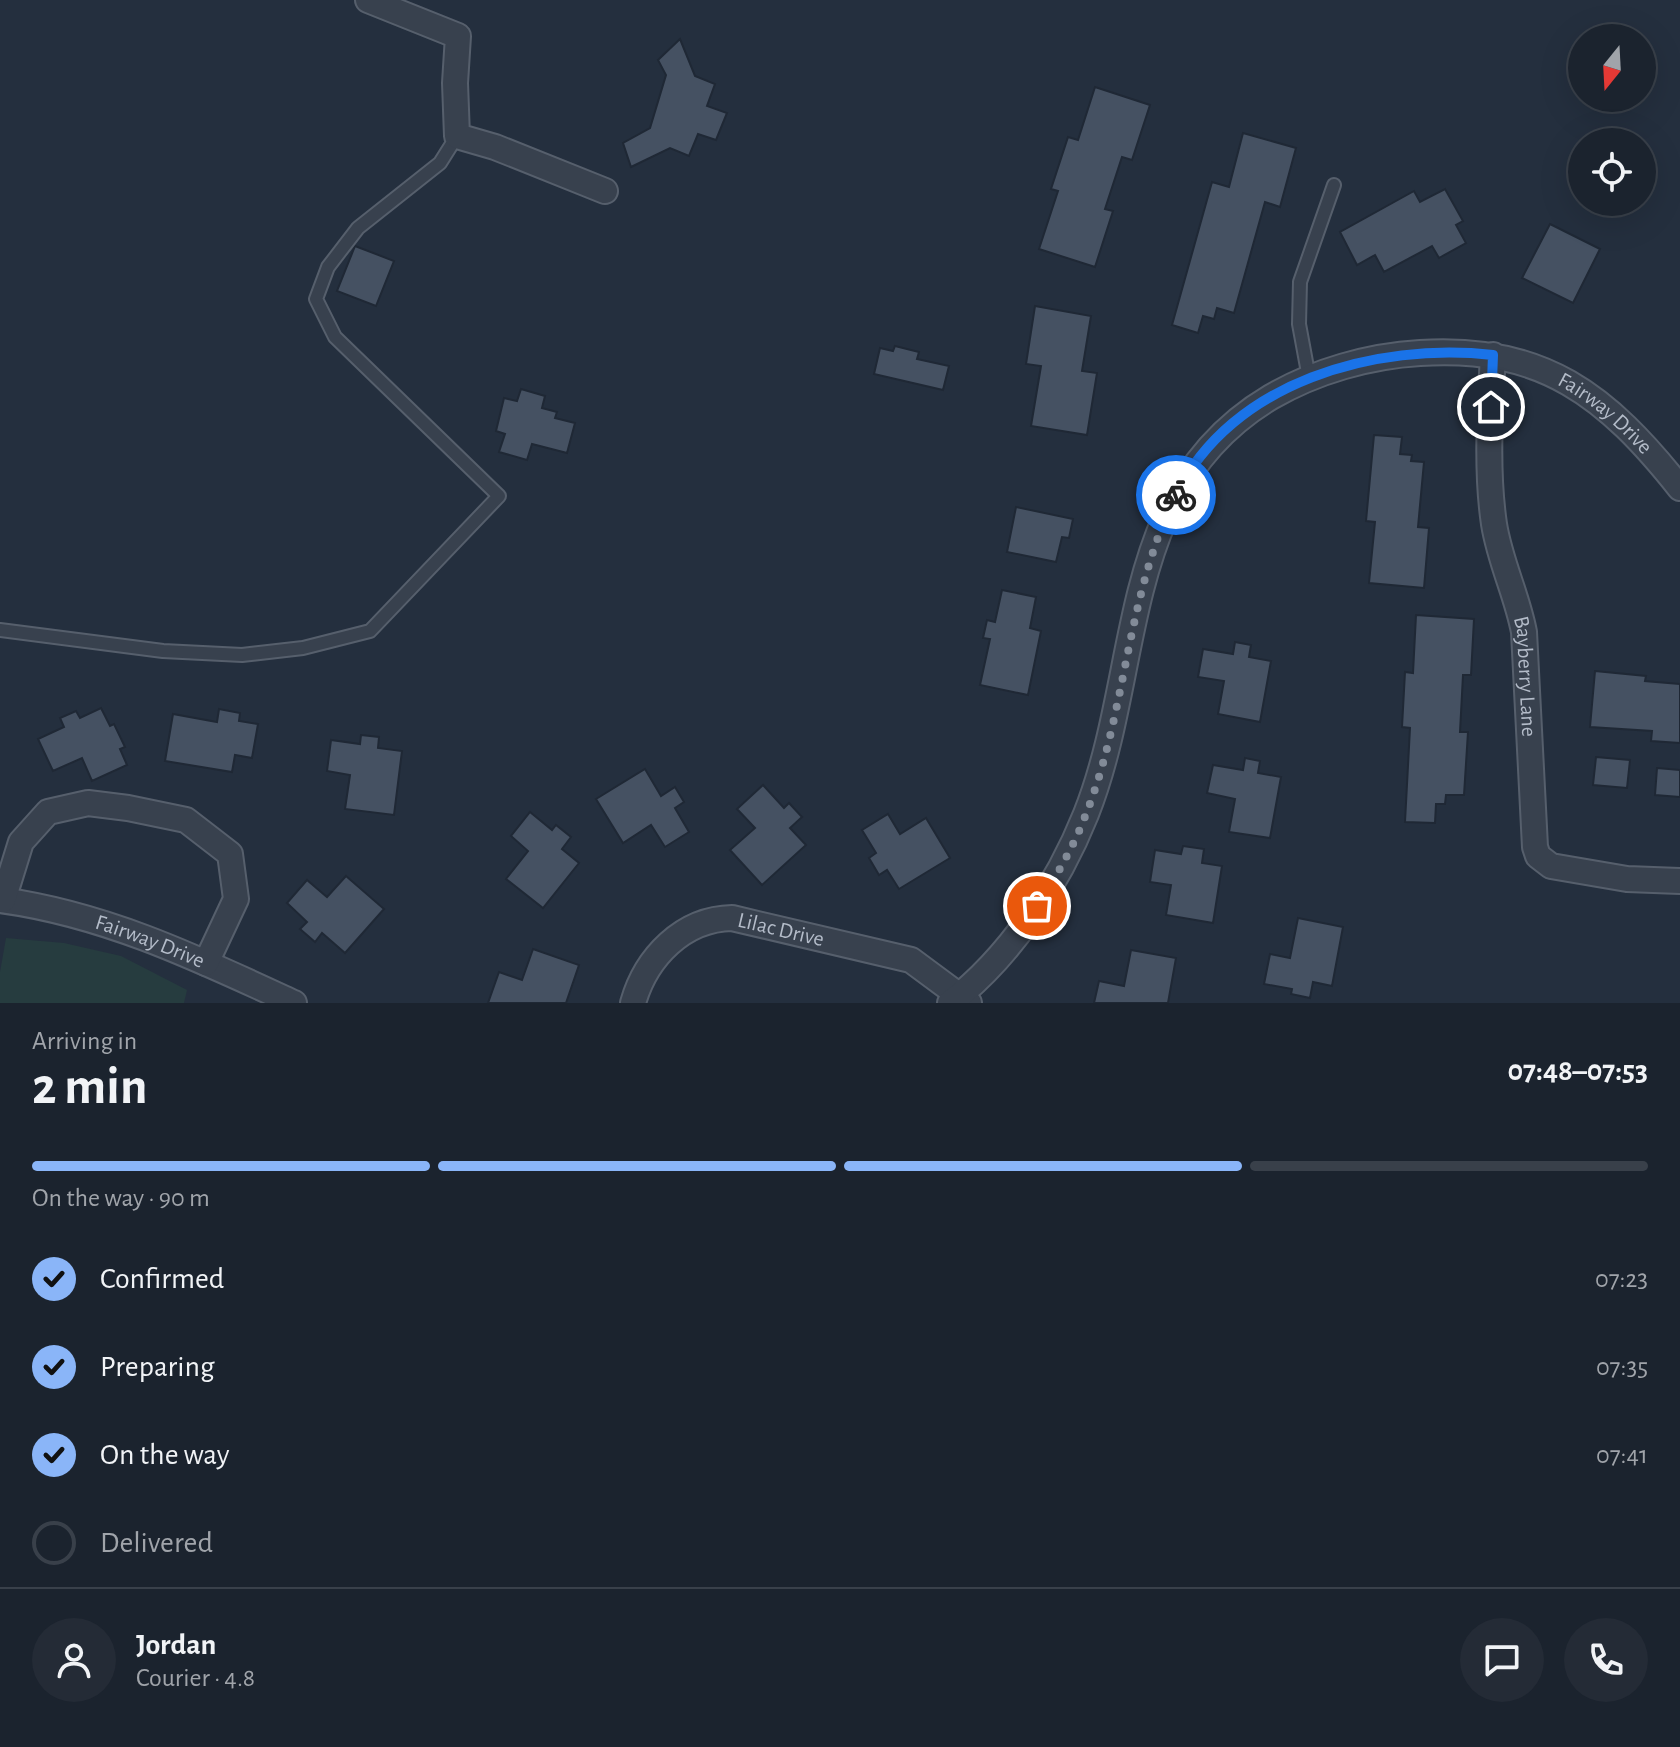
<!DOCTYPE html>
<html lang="en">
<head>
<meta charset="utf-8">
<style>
  body { margin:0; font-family:"Alegreya Sans",sans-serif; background:#242b36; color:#f1f3f6; height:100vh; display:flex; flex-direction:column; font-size:30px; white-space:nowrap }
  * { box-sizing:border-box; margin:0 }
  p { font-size:26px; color:#a0a4aa }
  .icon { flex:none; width:44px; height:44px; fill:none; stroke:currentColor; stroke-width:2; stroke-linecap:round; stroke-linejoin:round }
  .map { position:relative; height:1003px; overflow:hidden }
  .sheet { display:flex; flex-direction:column; background:#1b232e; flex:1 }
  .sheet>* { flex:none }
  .needle { width:52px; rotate:198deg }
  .controls { position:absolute; left:1568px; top:24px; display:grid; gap:16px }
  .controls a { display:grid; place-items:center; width:88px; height:88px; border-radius:50%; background:#1b232e; box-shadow:0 8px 32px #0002,0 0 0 2px #39404a; font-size:40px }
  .pin { position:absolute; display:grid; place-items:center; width:68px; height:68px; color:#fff; margin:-34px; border:4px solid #fff; border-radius:50%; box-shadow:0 2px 8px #0007 }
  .courier { position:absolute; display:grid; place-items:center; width:80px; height:80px; margin:-40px; border:6px solid #1a73e8; border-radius:50%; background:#fff; color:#222; box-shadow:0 2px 10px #0007 }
  .overview em { font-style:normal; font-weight:700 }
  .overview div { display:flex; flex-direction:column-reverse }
  .overview { display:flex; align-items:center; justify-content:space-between; height:136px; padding:0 32px }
  h1 { font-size:52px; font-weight:700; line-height:60px }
  .bar { display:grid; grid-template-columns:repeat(4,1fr); gap:12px 8px; align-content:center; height:96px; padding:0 32px }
  .bar i { height:10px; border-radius:6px; background:#39404a }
  .bar .on { background:#8ab5f8 }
  .bar p { grid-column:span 4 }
  .line { display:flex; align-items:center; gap:20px; padding:0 32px; border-top:2px solid #39404a }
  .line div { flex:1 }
  .round { display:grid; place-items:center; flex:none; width:84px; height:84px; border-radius:42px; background:#242b36 }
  ol { padding:0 32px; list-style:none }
  li { display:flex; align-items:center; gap:24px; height:88px }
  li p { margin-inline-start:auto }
  li .icon { padding:8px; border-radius:50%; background:#8ab5f8; color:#111; stroke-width:4 }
  li:last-child { color:#a0a4aa }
  li i { width:44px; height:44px; border:4px solid #39404a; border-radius:50% }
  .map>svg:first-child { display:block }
  .green { fill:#263c3f }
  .building { fill:#455162; stroke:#1f2835; stroke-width:2 }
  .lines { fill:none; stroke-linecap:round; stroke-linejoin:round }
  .lane-casing { stroke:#565f6c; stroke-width:16 }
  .street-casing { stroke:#565f6c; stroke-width:28 }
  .lane { stroke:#38414e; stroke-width:12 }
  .street { stroke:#38414e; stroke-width:24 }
  .done { stroke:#828b98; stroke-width:8; stroke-dasharray:0 14.4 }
  .route { stroke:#1a73e8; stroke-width:10 }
  .labels { text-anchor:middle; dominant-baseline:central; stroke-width:7; stroke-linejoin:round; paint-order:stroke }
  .street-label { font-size:22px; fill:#b4bcc9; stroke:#1d2633 }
</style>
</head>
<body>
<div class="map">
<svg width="1680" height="1003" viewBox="0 0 1680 1003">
  <rect width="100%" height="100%" fill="#242f3e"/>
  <!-- green -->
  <path class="green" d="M6 938 64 943 121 956 187 990 184 1003H0V972Z"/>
  <!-- building -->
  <g class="building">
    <path d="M680 39 695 76 715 84 707 106 727 113 716 140 698 134 689 156 670 148 631 167 623 143 650 128 666 75 658 60Z"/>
    <path d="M1095 87 1150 105 1132 160 1122 157 1105 209 1113 211 1095 267 1039 249 1058 191 1051 189 1068 137 1078 140Z"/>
    <path d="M1243 133 1296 148 1280 207 1265 202 1234 313 1217 308 1214 319 1203 316 1198 333 1172 325 1212 182 1229 187Z"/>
    <path d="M1445 189 1463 221 1456 225 1466 243 1439 258 1432 246 1384 272 1375 255 1357 265 1340 232 1414 191 1420 202Z"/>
    <path d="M1550 224 1600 249 1573 303 1522 278Z"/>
    <path d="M355 246 394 261 376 306 337 291Z"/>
    <path d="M1035 306 1091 316 1082 371 1097 373 1087 435 1031 426 1041 366 1026 364Z"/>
    <path d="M895 346 919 352 917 359 949 366 943 390 874 374 880 348 893 351Z"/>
    <path d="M521 389 545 396 542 408 557 412 555 418 575 423 567 453 532 444 527 460 499 452 505 434 496 431 504 398 517 401Z"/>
    <path d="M1374 435 1402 437 1400 454 1412 455 1411 461 1424 462 1418 527 1429 528 1424 588 1369 583 1375 522 1366 521Z"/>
    <path d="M1016 507 1073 519 1069 538 1062 537 1056 562 1007 552Z"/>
    <path d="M1002 590 1036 597 1030 628 1041 631 1028 695 980 685 990 639 983 638 987 620 995 622Z"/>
    <path d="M1416 615 1474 619 1471 675H1463L1460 732H1468L1464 795H1446L1445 804H1436L1435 823 1405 822 1410 728 1402 727 1405 672 1413 673Z"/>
    <path d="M1235 642 1251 645 1249 657 1271 661 1260 722 1218 714 1224 681 1198 677 1203 649 1233 654Z"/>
    <path d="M1595 671 1646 676 1645 681 1680 684V743L1651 741 1652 731 1590 727Z"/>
    <path d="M101 708 110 726 114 724 125 747 120 749 127 765 92 781 82 758 53 771 38 739 64 727 60 718 76 711 80 718Z"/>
    <path d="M219 709 240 713 239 721 258 724 252 758 235 755 232 772 165 761 173 714 217 722Z"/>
    <path d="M361 735 379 737 378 748 402 751 394 815 345 809 350 775 327 771 331 740 360 744Z"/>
    <path d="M1596 757 1630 760 1627 788 1593 785Z"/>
    <path d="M1245 758 1260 761 1258 773 1281 777 1270 838 1229 832 1235 799 1207 793 1213 765 1243 770Z"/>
    <path d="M1657 768 1680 770V797L1655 795Z"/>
    <path d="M645 769 661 796 675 787 684 802 675 808 689 832 665 847 651 825 623 843 596 799Z"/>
    <path d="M763 785 784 808 789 803 802 817 790 828 806 845 762 885 730 850 755 828 737 809Z"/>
    <path d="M530 812 552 830 556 825 571 837 562 849 579 863 543 908 506 879 528 851 511 836Z"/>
    <path d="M888 814 900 834 926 818 950 858 899 889 887 870 879 875 869 858 876 853 862 830Z"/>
    <path d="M1183 846 1204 849 1202 863 1222 866 1213 923 1166 915 1171 885 1150 882 1155 850 1181 854Z"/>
    <path d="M346 876 384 909 345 953 322 933 315 942 300 929 307 922 287 903 307 880 327 897Z"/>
    <path d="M1298 918 1343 927 1332 986 1313 982 1310 998 1291 994 1292 989 1264 984 1270 954 1290 958Z"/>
    <path d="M533 949 579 965 566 1003H488L499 972 522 980Z"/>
    <path d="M1131 950 1176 958 1168 1003H1094L1099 981 1124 986Z"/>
  </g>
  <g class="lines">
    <defs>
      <g id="lane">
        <path d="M1309 378 1299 324 1300 282 1334 185"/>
        <path d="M0 630 163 651 242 655 303 648 370 631 499 496 335 337 316 299 328 267 358 228 440 163 457 136"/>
      </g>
      <g id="street">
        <path d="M368 0 458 36 455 83 457 136 495 147 605 191"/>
        <path id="s1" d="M1493 355C1490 411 1486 469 1494 524 1500 562 1517 595 1524 632L1535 847 1538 856 1551 866 1627 879 1680 881"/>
        <path id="s2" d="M0 900C105 914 199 959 294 1003"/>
        <path d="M3 900 21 842 48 812 88 803 128 808 186 820 230 854 236 899 206 963"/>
        <path id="s3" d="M633 1003C646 957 683 919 732 918L911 960 969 1003"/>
        <path id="s4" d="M950 1003C1010 957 1058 884 1086 814 1144 668 1116 489 1271 397 1316 371 1369 356 1420 353 1543 345 1607 396 1680 488"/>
      </g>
    </defs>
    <!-- lane casing -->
    <use href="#lane" class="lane-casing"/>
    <!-- street casing -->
    <use href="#street" class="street-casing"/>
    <!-- lane -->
    <use href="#lane" class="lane"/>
    <!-- street -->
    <use href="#street" class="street"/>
  </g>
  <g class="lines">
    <!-- done -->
    <path class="done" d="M1037 906C1056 877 1074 846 1086 814 1127 711 1126 596 1176 495"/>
    <!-- route -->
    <path class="route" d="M1176 495C1232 381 1376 342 1493 355L1491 407"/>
  </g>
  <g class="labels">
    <!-- street labels -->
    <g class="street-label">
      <text stroke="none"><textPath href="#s4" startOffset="1064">Fairway Drive</textPath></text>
      <text stroke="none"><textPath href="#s1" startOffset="326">Bayberry Lane</textPath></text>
      <text stroke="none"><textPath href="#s3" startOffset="190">Lilac Drive</textPath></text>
      <text stroke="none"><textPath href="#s2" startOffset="156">Fairway Drive</textPath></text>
    </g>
  </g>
</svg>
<div class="controls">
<a><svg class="needle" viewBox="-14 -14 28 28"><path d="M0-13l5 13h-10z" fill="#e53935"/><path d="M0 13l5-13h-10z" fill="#a0a4aa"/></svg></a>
<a><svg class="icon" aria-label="locate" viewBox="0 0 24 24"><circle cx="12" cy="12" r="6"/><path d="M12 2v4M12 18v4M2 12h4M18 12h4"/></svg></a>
</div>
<div class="pin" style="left:1037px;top:906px;background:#ea580c"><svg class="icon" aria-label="bag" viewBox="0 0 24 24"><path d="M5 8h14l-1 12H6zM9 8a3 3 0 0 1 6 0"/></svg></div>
<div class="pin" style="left:1491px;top:407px;background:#1f2937"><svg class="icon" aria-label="home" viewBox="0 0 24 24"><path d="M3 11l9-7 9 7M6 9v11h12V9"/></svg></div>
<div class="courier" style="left:1176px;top:495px"><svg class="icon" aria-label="bike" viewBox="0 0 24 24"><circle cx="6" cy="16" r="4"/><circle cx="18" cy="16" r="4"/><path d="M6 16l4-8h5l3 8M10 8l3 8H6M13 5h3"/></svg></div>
</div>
<section class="sheet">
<div class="overview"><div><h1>2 min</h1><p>Arriving in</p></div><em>07:48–07:53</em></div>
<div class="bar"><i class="on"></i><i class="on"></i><i class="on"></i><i></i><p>On the way · 90 m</p></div>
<ol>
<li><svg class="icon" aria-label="check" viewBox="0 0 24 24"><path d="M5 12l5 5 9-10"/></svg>Confirmed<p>07:23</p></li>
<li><svg class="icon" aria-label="check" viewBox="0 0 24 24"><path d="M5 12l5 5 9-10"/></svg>Preparing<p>07:35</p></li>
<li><svg class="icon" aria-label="check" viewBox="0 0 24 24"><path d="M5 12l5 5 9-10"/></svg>On the way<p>07:41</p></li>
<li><i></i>Delivered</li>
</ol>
<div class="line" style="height:144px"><a class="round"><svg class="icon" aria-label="person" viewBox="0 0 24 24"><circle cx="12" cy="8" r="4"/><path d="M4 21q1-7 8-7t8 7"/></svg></a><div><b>Jordan</b><p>Courier · 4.8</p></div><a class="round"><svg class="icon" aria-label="chat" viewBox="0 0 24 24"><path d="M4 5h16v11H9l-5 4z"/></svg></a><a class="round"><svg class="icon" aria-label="phone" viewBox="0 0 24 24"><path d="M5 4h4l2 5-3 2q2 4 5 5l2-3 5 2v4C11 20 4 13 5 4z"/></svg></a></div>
</section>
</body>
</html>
